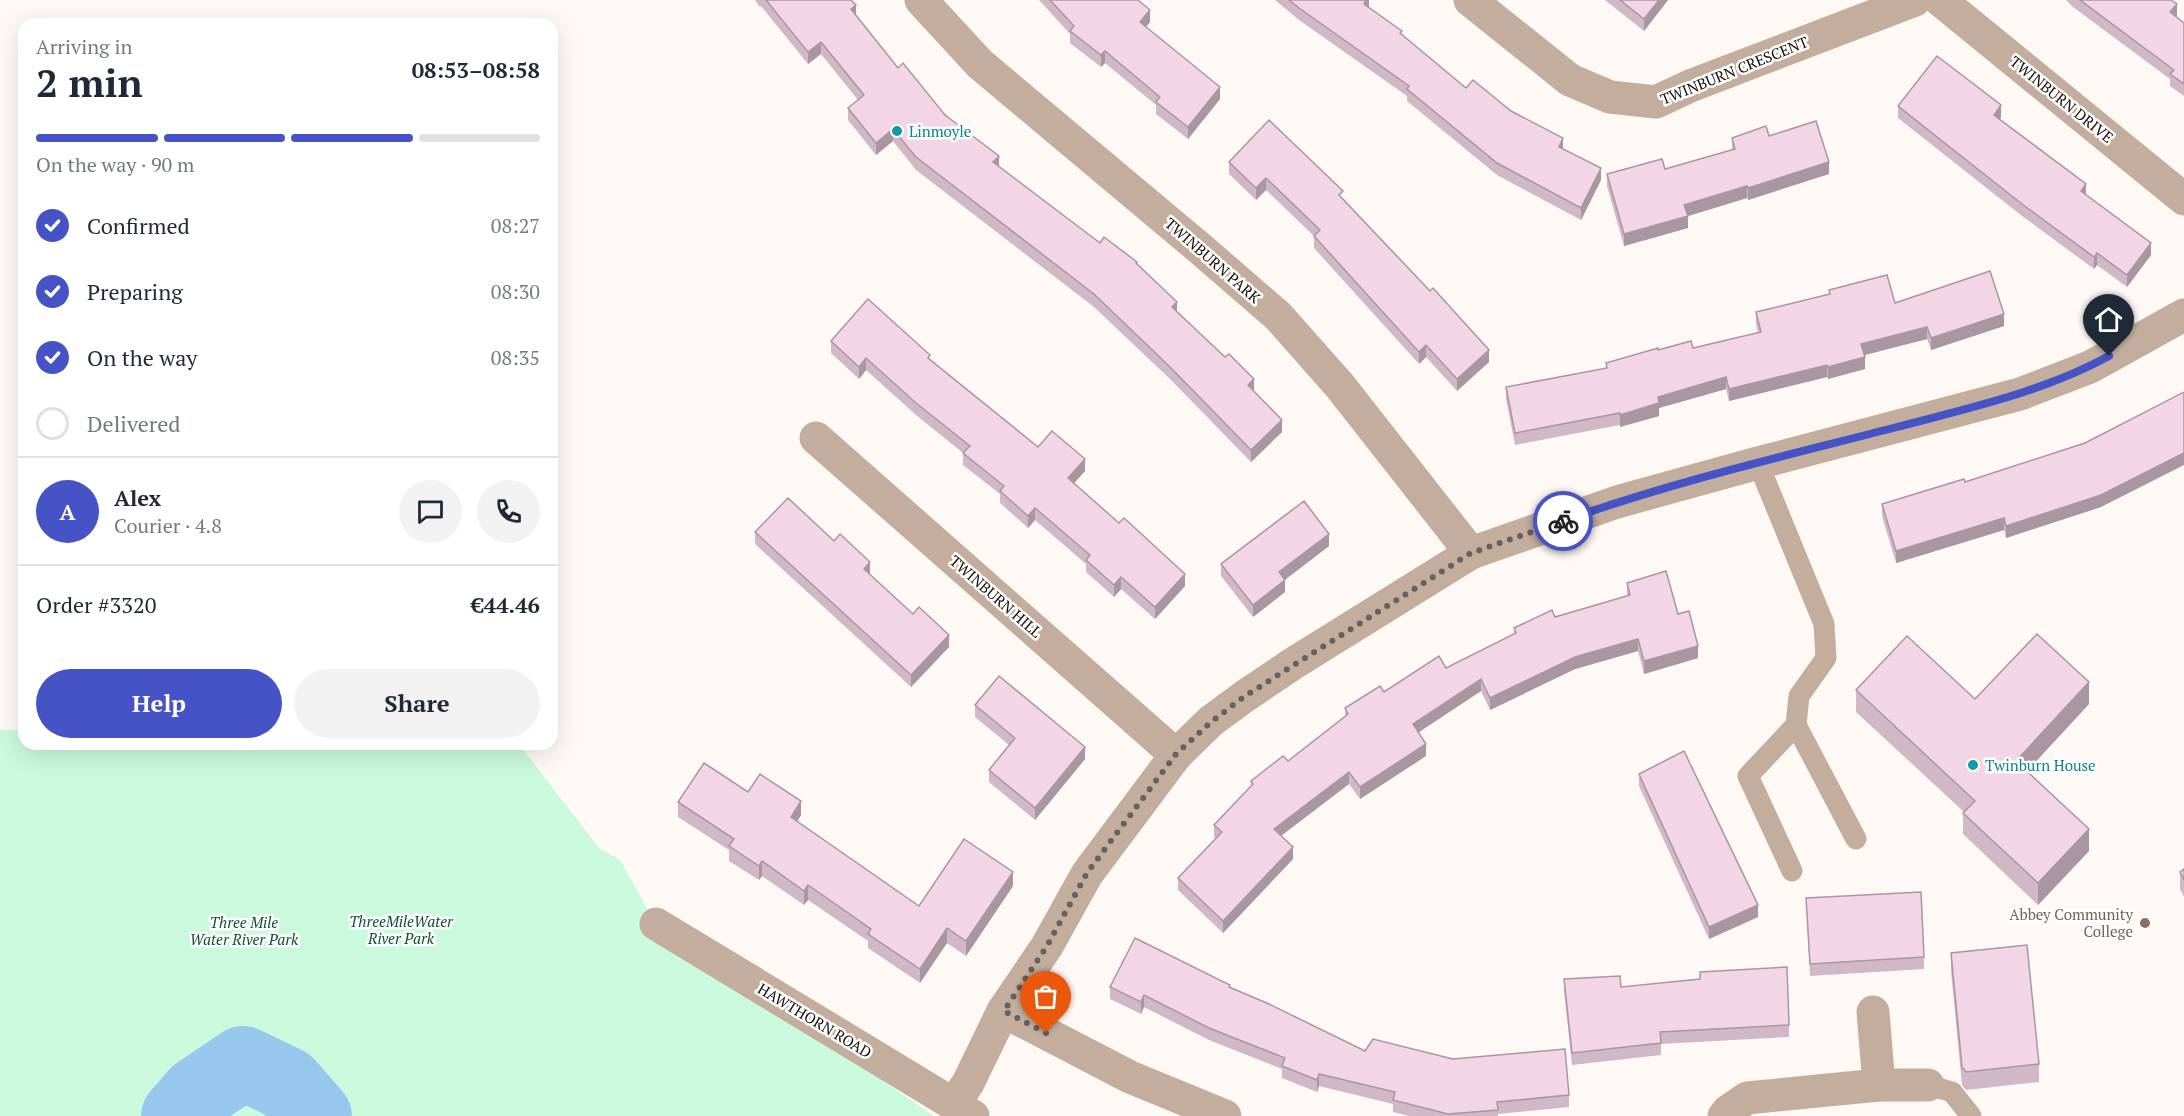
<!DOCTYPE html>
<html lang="en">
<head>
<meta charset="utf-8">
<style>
  body { margin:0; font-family:"PT Serif",serif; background:#f2f2f3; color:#1f2937; height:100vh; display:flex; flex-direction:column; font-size:22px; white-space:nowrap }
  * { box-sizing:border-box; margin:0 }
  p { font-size:20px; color:#747a83 }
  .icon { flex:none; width:33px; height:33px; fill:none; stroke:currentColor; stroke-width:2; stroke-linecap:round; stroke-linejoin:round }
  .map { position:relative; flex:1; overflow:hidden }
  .drawer { position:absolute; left:18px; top:18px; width:540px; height:732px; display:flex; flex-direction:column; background:#fff; border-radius:18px; box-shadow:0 6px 24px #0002 }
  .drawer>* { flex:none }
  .pin { position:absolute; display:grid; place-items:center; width:51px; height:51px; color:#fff; margin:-62px -26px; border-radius:50% 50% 50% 0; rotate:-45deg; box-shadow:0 0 6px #0007 }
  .pin .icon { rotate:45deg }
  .courier { position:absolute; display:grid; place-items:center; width:60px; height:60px; margin:-30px; border:4px solid #4653c7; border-radius:50%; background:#fff; color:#222; box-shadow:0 2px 8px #0007 }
  .head em { font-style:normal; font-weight:700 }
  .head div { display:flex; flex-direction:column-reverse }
  .head { display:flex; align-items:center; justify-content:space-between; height:102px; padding:0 18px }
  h1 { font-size:39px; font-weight:700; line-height:45px }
  .bar { display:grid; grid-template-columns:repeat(4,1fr); gap:9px 6px; align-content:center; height:72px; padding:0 18px }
  .bar i { height:8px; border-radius:4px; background:#e0e1e3 }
  .bar .on { background:#4653c7 }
  .bar p { grid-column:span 4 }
  .line { display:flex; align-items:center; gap:15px; padding:0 18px; border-top:2px solid #e0e1e3 }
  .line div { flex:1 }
  .round { display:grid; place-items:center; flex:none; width:63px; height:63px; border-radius:32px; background:#f2f2f3 }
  ol { padding:0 18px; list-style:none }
  li { display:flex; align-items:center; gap:18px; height:66px }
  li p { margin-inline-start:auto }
  li .icon { padding:6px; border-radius:50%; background:#4653c7; color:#fff; stroke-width:4 }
  li:last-child { color:#747a83 }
  li i { width:33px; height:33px; border:3px solid #e0e1e3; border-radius:50% }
  .action { display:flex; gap:12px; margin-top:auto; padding:12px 18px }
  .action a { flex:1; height:69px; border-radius:36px; background:#4653c7; color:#fff; font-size:24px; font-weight:700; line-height:69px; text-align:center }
  .action a+a { background:#f2f2f3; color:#1f2937 }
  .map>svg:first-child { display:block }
  .green { fill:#cbf9dd }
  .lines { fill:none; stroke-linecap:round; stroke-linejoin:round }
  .river { stroke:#96c7ec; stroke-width:74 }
  .service { stroke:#c3ae9e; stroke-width:21 }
  .minor { stroke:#c3ae9e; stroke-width:33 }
  .wall { fill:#d0b8c6 }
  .shaded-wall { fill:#a996a1 }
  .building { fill:#f2d6e6; stroke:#a996a1; stroke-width:1.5 }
  .done { stroke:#68605c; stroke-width:6; stroke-dasharray:0 10.8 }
  .route { stroke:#4653c7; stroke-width:8 }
  .culture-dot { fill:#0f9aa8; stroke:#fff; stroke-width:2 }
  .education-dot { fill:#8d6e63; stroke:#fff; stroke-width:2 }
  .labels { text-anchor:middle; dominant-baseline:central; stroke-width:5; stroke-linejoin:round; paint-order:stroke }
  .street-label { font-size:15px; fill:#170e09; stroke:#fff }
  .culture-label { font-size:15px; fill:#0d838f; stroke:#fff; text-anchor:start }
  .education-label { font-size:15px; fill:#785e54; stroke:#fff; text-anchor:end }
  .park-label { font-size:15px; font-style:italic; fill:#0c5031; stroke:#fff }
</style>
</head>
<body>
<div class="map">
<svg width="2184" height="1116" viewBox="0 0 2184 1116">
  <rect width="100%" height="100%" fill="#fff9f6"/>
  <!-- green -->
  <path class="green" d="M0 730H24V744H519L599 848 620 860 656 924 934 1116H0Z"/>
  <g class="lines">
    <!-- river -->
    <path class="river" d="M178 1116 197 1094 243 1063 287 1084 315 1116"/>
    <!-- service -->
    <g class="service">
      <path d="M1758 463 1824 624 1826 658 1799 696 1796 725 1748 776 1792 871"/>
      <path d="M1796 725 1856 839"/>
      <path d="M1928 1085 1952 1092 1971 1116"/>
    </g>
    <!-- minor -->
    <g class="minor">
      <path d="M921 0 980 64 1203 251 1278 316 1340 386 1471 553"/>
      <path d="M1470 0 1570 80 1610 97 1656 102 1690 86 1915 0"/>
      <path d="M1940 0 2184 199"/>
      <path d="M816 438 1176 755"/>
      <path d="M656 924 973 1116"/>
      <path d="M1003 1011 1130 1077 1225 1116"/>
      <path d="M1873 1012 1879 1085"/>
      <path d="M954 1104 968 1083 1003 1011 1047 946 1087 874 1176 755 1211 721 1245 696 1294 663 1471 553 1617 502 1758 463 2020 394 2090 367 2184 315"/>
      <path d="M1724 1116 1728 1111 1747 1098 1879 1085H1928"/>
    </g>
  </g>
  <!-- wall -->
  <g class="wall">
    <path d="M755 0H851L856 15 898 68 999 166 1100 243 1137 264 1177 312 1254 391 1282 432 1251 462 1170 379 1094 307 916 170 893 141 876 155 848 120V108L858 100 821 54 808 64 761 6 760 7Z"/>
    <path d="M1039 0H1138L1150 22 1146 27 1220 99 1188 139 1156 114V105L1105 63 1101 67 1070 43V34Z"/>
    <path d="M1275 0H1369V7L1466 88 1511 111 1563 149 1601 180 1581 220 1497 175 1407 101V96L1299 20Z"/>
    <path d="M1605 0H1668L1644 31Z"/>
    <path d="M2066 0H2171L2177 16 2176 17 2184 23V96L2170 86V79L2073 7Z"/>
    <path d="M1898 106 2001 117 2000 119 2086 195 2151 255 2127 287 2097 265 2094 269 2022 216 1898 118Z"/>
    <path d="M1769 136 1829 174 1748 200 1747 198 1688 216V228L1624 246 1607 186V174L1665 169 1732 150V138Z"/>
    <path d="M1229 162 1343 198 1489 362 1457 391 1426 357 1419 364 1314 248V236L1266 190 1256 200 1229 174Z"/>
    <path d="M1829 290 2004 326 1931 350 1927 339 1864 355 1865 369 1828 379 1827 377 1729 401 1726 389 1659 408V416L1620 427V425L1515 445 1506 399V387L1606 368V363L1658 350 1693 348 1758 333 1756 324V312L1829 295Z"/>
    <path d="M831 341 930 359 1038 447 1085 471 1074 483 1185 586 1155 619 1121 589 1114 597 1086 572V564L1035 520 1028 528 1000 503V494L963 465V453L916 415 866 370 859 379 831 353Z"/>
    <path d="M1965 482 2101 507 2006 538 2004 530 1896 563 1882 516V504Z"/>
    <path d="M755 532 870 574 949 647 911 687 755 544Z"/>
    <path d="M1329 546 1285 580V592L1253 617 1221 576V564Z"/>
    <path d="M1627 583 1678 614 1698 658 1644 674 1638 651 1575 669 1490 710 1481 691 1419 732 1426 756 1360 799 1349 784 1281 836 1293 859 1223 933 1178 890V878L1216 838 1214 837V825L1251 786V781L1288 761 1345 717V708L1384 692 1446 668 1514 634V628L1627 596Z"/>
    <path d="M1856 690 1975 699 2089 704 2027 771 2089 851 2038 905 1963 834V813L1964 812 1856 712Z"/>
    <path d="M975 705 1085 759 1035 820 989 782V770L1009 745 975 717Z"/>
    <path d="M1639 774 1758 917 1709 939 1639 786Z"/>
    <path d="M748 792 801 815 797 822 919 906 1013 886 966 956 947 943 920 983 868 948V941L808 900 804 905 762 876 759 880 729 861V850L678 817V802Z"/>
    <path d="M2184 869V897L2180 889V872Z"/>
    <path d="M1806 898 1924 957V969L1810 976Z"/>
    <path d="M1951 953 2039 1064V1082L1966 1090 1962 1085 1951 971Z"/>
    <path d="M1564 979 1621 987 1789 1025V1037L1661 1044V1055L1572 1065 1564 991Z"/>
    <path d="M1110 987 1230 988 1365 1051 1569 1095V1107L1498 1114V1116H1409L1393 1112V1104L1319 1086 1317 1092 1282 1078V1069L1209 1040 1144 1007 1141 1014 1110 999Z"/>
  </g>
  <!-- shaded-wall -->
  <g class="shaded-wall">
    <path d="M1366 0H1369V8L1364 4Z"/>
    <path d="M1659 0H1668L1644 31V19Z"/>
    <path d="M2177 4V16L2170 24V12Z"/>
    <path d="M856 5V17L851 9Z"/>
    <path d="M1150 10V22L1140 34V22Z"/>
    <path d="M821 42V54L808 64V52Z"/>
    <path d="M1105 51V63L1101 67V55Z"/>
    <path d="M1220 87V99L1188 139V127Z"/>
    <path d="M2001 105V117L1994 127V115Z"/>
    <path d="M893 129V141L876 155V143Z"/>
    <path d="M1563 138V150L1559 147Z"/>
    <path d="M999 156V168L993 162Z"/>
    <path d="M1829 162V174L1748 200V188Z"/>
    <path d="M1601 168V180L1581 220V208Z"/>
    <path d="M1266 178V190L1256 200V188Z"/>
    <path d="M2086 184V196L2081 191Z"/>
    <path d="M1747 186V198L1688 216V228L1624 246V234L1684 205Z"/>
    <path d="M2151 243V255L2127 287V275Z"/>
    <path d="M2097 253V265L2094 269V257Z"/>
    <path d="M1177 302V314L1172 307Z"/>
    <path d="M2004 314V326L1931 350V338Z"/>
    <path d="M1927 327V339L1861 356V344Z"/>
    <path d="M1426 345V357L1419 364V352Z"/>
    <path d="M1489 350V362L1457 391V379Z"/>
    <path d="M1865 357V369L1828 379V367Z"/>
    <path d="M866 358V370L859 379V367Z"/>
    <path d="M1827 365V377L1729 401V389Z"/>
    <path d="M1726 377V389L1659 408V416L1620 427V415L1658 397Z"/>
    <path d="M1254 379V391L1248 385Z"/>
    <path d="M1282 420V432L1251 462V450Z"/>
    <path d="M2184 453V465L2101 507 2006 538V526Z"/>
    <path d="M1085 459V471L1068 490V478Z"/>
    <path d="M1035 508V520L1028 528V516Z"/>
    <path d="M2004 518V530L1896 563V551Z"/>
    <path d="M1329 534V546L1279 584V572Z"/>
    <path d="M870 562V574L864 569Z"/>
    <path d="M1185 574V586L1155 619V607Z"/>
    <path d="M1121 577V589L1114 597V585Z"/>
    <path d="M1285 580V592L1253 617V605Z"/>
    <path d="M949 635V647L911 687V675Z"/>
    <path d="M1638 639V651L1575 669 1490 710V698L1575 657Z"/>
    <path d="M1698 646V658L1644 674V661Z"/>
    <path d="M1481 679V691L1413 736V724Z"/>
    <path d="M2089 682V704L2016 783V761Z"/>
    <path d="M1426 744V756L1360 799V787Z"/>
    <path d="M1085 747V759L1035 820V808Z"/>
    <path d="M1349 772V784L1274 841V829Z"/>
    <path d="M801 801V815L791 831V817Z"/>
    <path d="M2089 829V851L2038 905V883Z"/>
    <path d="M1293 847V859L1223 933V921Z"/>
    <path d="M762 861V876L759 880V866Z"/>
    <path d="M1013 872V886L966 956V941Z"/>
    <path d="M808 885V900L804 905V891Z"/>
    <path d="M1758 905V917L1709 939V927Z"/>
    <path d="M947 928V943L920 983V969Z"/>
    <path d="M1144 995V1007L1141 1014V1002Z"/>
    <path d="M1319 1074V1086L1317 1092V1080Z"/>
  </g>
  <!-- building -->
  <g class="building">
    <path d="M766 0H851L856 5 851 9 898 68 903 63 945 115 999 156 993 162 1100 243 1104 237 1137 262 1136 263 1177 302 1172 307 1225 357 1229 354 1254 379 1248 385 1282 420 1251 450 1170 367 1094 294 916 157 893 129 876 143 848 108 864 95 821 42 808 52Z"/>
    <path d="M1050 0H1138L1150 10 1140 22 1220 87 1188 127 1156 102 1160 97 1105 51 1101 55 1070 31 1074 26Z"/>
    <path d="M1289 0H1366L1364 4 1402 31 1400 33 1466 88 1473 80 1511 111 1563 138 1559 147 1601 168 1581 208 1497 163 1407 89 1409 86 1299 8Z"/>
    <path d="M1620 0H1659L1644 19Z"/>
    <path d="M2080 0H2171L2177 4 2170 12 2184 23V84L2170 74 2174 70Z"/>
    <path d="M1937 56 2001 105 1994 115 2086 184 2081 191 2151 243 2127 275 2097 253 2094 257 2022 204 1898 106Z"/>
    <path d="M1269 120 1343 191 1339 195 1430 291 1433 288 1489 350 1457 379 1426 345 1419 352 1314 236 1320 230 1266 178 1256 188 1229 162Z"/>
    <path d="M1816 121 1829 162 1748 188 1747 186 1684 205 1688 216 1624 234 1607 174 1662 159 1665 169 1735 149 1732 138 1766 126 1769 136Z"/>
    <path d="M1990 271 2004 314 1931 338 1927 327 1861 344 1865 357 1828 367 1827 365 1729 389 1726 377 1658 397 1659 403 1620 415V413L1515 433 1506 387 1607 368 1606 363 1658 348V350L1691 341 1693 348 1761 332 1756 312 1830 294 1829 290 1887 275 1895 303Z"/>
    <path d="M868 299 930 355 928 358 1038 447 1052 431 1085 459 1068 478 1119 523 1124 518 1185 574 1155 607 1121 577 1114 585 1086 560 1090 555 1035 508 1028 516 1000 491 1004 486 963 453 970 446 916 403 866 358 859 367 831 341Z"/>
    <path d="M2184 392V453L2101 495 2006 526 2004 518 1896 551 1882 504 1964 479 1965 482 2085 443Z"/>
    <path d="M788 498 834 541 840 534 870 562 864 569 913 614 919 607 949 635 911 675 755 532Z"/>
    <path d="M1304 501 1329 534 1279 572 1285 580 1253 605 1221 564Z"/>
    <path d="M1666 571 1678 614 1689 611 1698 646 1644 661 1638 639 1575 657 1490 698 1481 679 1413 724 1426 744 1360 787 1349 772 1274 829 1293 847 1223 921 1178 878 1222 832 1214 825 1253 784 1251 781 1283 756 1288 761 1348 714 1345 708 1380 686 1384 692 1439 656 1446 668 1516 633 1514 628 1552 610 1555 617 1630 595 1627 583Z"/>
    <path d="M2037 634 2089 682 2016 761 2089 829 2038 883 1963 813 1975 801 1856 690 1907 636 1975 699Z"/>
    <path d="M999 676 1085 747 1035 808 989 770 1015 738 975 705Z"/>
    <path d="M1684 751 1758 905 1709 927 1639 774Z"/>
    <path d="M704 763 748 792 760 774 801 801 791 817 919 906 964 839 1013 872 966 941 947 928 920 969 868 934 871 929 808 885 804 891 762 861 759 866 729 846 734 839 678 802Z"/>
    <path d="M2184 869V880L2180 872Z"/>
    <path d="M1921 892 1924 957 1810 964 1806 898Z"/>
    <path d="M1135 938 1230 985 1229 987 1269 1004 1365 1051 1373 1039 1453 1059 1565 1049 1569 1095 1497 1102 1498 1110 1448 1114 1393 1100 1395 1092 1319 1074 1317 1080 1282 1066 1285 1058 1209 1028 1144 995 1141 1002 1110 987Z"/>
    <path d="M2027 945 2039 1064 1966 1072 1962 1067 1951 953Z"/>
    <path d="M1787 967 1789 1025 1660 1032 1661 1043 1572 1053 1564 979 1620 976 1621 987 1700 979V972Z"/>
  </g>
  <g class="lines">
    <!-- done -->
    <path class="done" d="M1046 1033 1004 1011 1047 946 1087 873 1176 754 1211 722 1245 696 1471 553 1563 521"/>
    <!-- route -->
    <path class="route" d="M1563 521C1672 482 1785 456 1897 427 1969 408 2043 392 2109 356"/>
  </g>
  <!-- markers -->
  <g class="culture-dot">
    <circle cx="897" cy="131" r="6"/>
    <circle cx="1973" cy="765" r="6"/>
  </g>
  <circle class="education-dot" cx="2145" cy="923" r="6"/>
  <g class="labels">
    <!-- street labels -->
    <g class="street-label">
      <text transform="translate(1734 70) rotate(-22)">TWINBURN CRESCENT</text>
      <text transform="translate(2062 99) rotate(39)">TWINBURN DRIVE</text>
      <text transform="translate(1213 260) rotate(41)">TWINBURN PARK</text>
      <text transform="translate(996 596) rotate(41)">TWINBURN HILL</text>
      <text transform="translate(815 1020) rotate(31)">HAWTHORN ROAD</text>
    </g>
    <!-- culture labels -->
    <g class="culture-label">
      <text x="909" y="131">Linmoyle</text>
      <text x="1985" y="765">Twinburn House</text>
    </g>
    <!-- education labels -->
    <g class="education-label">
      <text x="2133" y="914">Abbey Community<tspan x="2133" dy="17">College</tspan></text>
    </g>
    <!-- park labels -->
    <g class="park-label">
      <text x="401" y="921">ThreeMileWater<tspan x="401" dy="17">River Park</tspan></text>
      <text x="244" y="922">Three Mile<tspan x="244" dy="17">Water River Park</tspan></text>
    </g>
  </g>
</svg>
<div class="pin" style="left:1046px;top:1033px;background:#ea580c"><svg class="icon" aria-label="bag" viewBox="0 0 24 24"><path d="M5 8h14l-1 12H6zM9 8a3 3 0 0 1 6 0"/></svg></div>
<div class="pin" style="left:2109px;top:356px;background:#1f2937"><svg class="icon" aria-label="home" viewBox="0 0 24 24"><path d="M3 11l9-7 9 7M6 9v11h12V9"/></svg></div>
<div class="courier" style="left:1563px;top:521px"><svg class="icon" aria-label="bike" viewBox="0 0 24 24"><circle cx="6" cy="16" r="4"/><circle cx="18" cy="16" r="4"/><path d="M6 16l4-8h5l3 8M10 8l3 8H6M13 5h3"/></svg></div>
<section class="drawer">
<div class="head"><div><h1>2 min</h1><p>Arriving in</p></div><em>08:53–08:58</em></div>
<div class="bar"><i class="on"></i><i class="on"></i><i class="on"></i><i></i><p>On the way · 90 m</p></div>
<ol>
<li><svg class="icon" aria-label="check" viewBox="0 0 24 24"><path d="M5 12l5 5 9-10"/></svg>Confirmed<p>08:27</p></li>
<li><svg class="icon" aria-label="check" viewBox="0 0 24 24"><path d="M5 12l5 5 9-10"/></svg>Preparing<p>08:30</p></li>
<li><svg class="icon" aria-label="check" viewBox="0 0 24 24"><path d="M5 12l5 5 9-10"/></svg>On the way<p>08:35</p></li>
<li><i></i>Delivered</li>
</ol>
<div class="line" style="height:108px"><b class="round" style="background:#4653c7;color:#fff">A</b><div><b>Alex</b><p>Courier · 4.8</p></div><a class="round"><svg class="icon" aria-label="chat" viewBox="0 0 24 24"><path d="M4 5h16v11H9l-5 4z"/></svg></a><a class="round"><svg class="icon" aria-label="phone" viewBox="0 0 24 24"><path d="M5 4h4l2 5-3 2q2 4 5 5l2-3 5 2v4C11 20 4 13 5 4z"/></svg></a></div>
<div class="line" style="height:78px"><div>Order #3320</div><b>€44.46</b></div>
<div class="action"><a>Help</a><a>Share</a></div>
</section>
</div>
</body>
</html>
